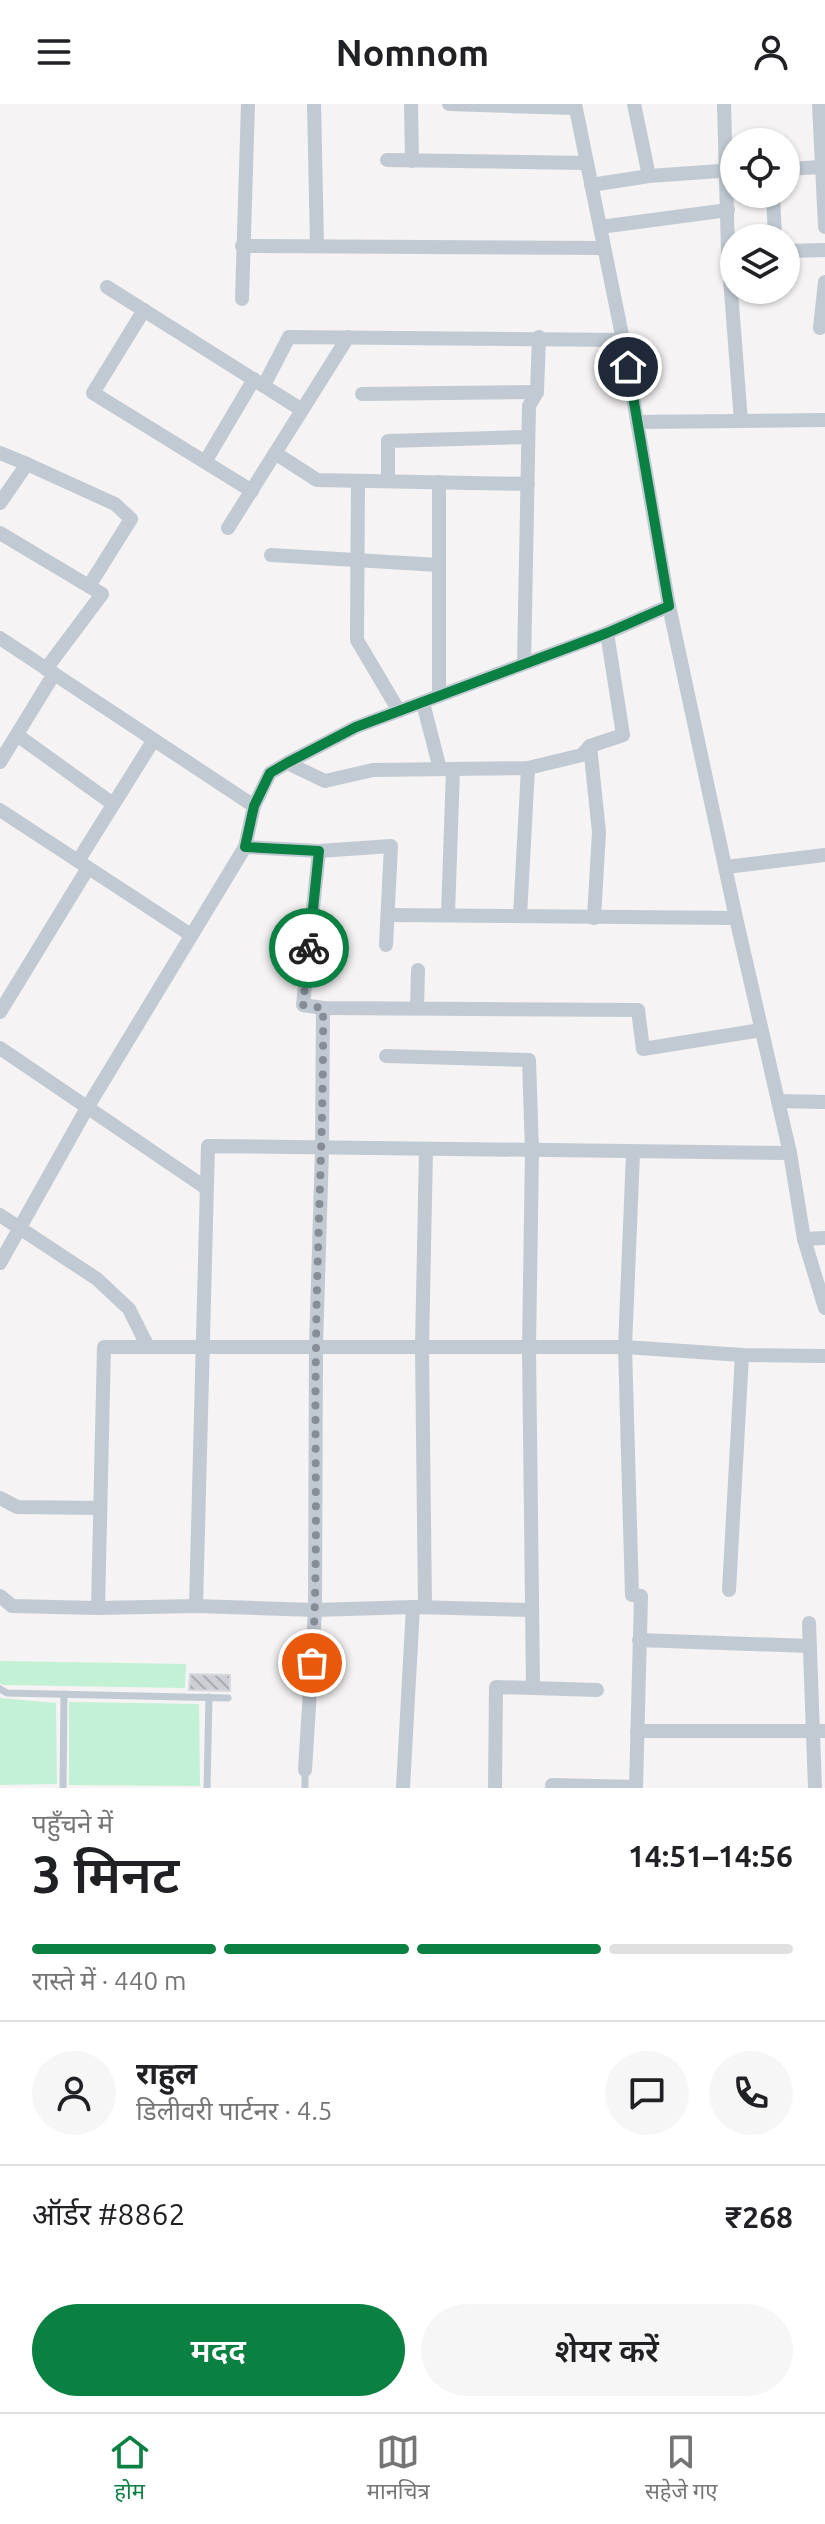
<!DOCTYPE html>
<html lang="hi">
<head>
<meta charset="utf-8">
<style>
  body { margin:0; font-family:Ubuntu,"Noto Sans Devanagari",sans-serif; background:#f6f6f6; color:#202124; height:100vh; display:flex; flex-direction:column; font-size:30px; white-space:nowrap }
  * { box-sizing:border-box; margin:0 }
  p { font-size:26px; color:#757577 }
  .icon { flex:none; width:44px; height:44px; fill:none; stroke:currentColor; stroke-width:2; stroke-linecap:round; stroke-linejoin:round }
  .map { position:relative; height:1684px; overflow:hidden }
  .sheet { display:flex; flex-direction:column; background:#fff; flex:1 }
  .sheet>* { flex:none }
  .fabs { position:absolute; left:720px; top:24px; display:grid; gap:16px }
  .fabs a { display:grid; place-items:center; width:80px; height:80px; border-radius:50%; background:#fff; box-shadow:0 2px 6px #0004; font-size:40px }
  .pin { position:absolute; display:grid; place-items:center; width:68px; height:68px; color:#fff; margin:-34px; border:4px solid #fff; border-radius:50%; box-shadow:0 2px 8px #0007 }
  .courier { position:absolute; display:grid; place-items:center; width:80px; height:80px; margin:-40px; border:6px solid #0b8043; border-radius:50%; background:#fff; color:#222; box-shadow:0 2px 10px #0007 }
  .headline em { font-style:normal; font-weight:600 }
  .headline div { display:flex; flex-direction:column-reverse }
  .headline { display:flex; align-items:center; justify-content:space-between; height:136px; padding:0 32px }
  h1 { font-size:52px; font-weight:600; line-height:60px }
  .bar { display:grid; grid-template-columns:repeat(4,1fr); gap:12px 8px; align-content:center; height:96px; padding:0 32px }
  .bar i { height:10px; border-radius:6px; background:#e0e0e0 }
  .bar .active { background:#0b8043 }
  .bar p { grid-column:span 4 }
  .line { display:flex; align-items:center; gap:20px; padding:0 32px; border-top:2px solid #e0e0e0 }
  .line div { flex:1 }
  .round { display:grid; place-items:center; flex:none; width:84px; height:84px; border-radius:42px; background:#f6f6f6 }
  .button { display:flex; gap:16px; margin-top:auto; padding:16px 32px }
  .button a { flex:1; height:92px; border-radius:48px; background:#0b8043; color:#fff; font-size:32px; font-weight:600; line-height:92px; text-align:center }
  .button a+a { background:#f6f6f6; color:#202124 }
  header { display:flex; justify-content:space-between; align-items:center; height:104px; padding:0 32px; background:#fff; font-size:36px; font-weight:600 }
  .tab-bar { display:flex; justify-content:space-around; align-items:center; height:112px; border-top:2px solid #e0e0e0; background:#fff; font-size:22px; color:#757577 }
  .tab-bar a { display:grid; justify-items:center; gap:4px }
  .tab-bar .active { color:#0b8043 }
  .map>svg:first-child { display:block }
  .grass { fill:#c3f1d5 }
  .building { fill:url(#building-back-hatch); stroke:#d7d9de; stroke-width:2 }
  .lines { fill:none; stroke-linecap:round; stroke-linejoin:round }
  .service { stroke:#c1cad2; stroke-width:7 }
  .minor { stroke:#c1cad2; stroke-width:14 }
  .done { stroke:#868d94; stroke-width:8; stroke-dasharray:0 14.4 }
  .route { stroke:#0b8043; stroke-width:10 }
</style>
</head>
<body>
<header><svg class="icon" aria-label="menu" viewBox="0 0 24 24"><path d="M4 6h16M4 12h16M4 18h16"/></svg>Nomnom<svg class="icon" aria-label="person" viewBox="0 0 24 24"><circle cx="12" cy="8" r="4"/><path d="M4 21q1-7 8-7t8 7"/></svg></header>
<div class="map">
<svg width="825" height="1684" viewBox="0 0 825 1684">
  <defs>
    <pattern id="building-back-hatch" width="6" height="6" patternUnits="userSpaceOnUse" patternTransform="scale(2)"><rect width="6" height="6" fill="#cdcfd5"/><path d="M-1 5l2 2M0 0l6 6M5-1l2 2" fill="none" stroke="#a8abb0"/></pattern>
  </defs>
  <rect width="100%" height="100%" fill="#f5f3f3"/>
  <!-- grass -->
  <g class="grass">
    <path d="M0 1557 186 1560 185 1584 3 1581 0 1579Z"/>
    <path d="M0 1594 56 1599 57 1680 0 1681Z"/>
    <path d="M69 1598 199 1600 200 1682 69 1681Z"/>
  </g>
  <!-- building -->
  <path class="building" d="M190 1570 230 1571V1587L189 1586Z"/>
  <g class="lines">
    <!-- service -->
    <g class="service">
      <path d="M0 1585 7 1589 228 1594"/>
      <path d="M63 1684 64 1590"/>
      <path d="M207 1684 209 1593"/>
      <path d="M305 1684V1666"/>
    </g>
    <!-- minor -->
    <g class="minor">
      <path d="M314 0 317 142"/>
      <path d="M411 0 412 57"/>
      <path d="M449 0 575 4"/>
      <path d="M575 0 623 236 669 502 736 814 790 1049 804 1135 825 1204"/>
      <path d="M634 0 649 72"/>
      <path d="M724 0 728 148 741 317"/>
      <path d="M819 0 825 123"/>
      <path d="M387 56 587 59"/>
      <path d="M786 65 822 63"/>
      <path d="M591 81 649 72 734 66"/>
      <path d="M773 90 775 134"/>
      <path d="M600 123 728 106"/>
      <path d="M242 142 604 144"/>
      <path d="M786 147 825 146"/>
      <path d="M107 183 302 306"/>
      <path d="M242 195 248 0"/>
      <path d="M144 206 93 289 252 387"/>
      <path d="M820 224 825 178"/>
      <path d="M264 281 289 233 623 236"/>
      <path d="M362 290 537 288"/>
      <path d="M637 318 825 316"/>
      <path d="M0 349 27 360 0 399"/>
      <path d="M275 349 317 376 528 380"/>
      <path d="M205 358 254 275"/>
      <path d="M27 360 115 400 131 415 89 482"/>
      <path d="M358 377 357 536 399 607"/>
      <path d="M388 377V337L528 333"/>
      <path d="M228 424 348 233"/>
      <path d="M0 429 102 490 46 565"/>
      <path d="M271 451 439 461"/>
      <path d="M0 534 254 702"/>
      <path d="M524 560 529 302 537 288 539 233"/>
      <path d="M439 592V378"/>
      <path d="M423 599 440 665"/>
      <path d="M17 631 113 700"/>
      <path d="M590 642 599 728 594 814"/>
      <path d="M0 658 54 570"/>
      <path d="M287 659 325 677 373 666 528 664 582 651 590 642 623 631 607 529"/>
      <path d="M0 706 191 831"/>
      <path d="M245 743 319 747 391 742 386 841"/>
      <path d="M319 747 303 901 323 904 638 906 643 945 761 926"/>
      <path d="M78 757 153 637"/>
      <path d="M726 763 825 751"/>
      <path d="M448 810 453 666"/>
      <path d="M388 811 736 814"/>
      <path d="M520 812 528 664"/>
      <path d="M417 904 418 866"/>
      <path d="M0 908 88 764"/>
      <path d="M0 944 206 1084"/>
      <path d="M386 952 529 956 532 1047 529 1244 533 1583"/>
      <path d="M778 997 825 998"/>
      <path d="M633 1049 625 1243 632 1491 641 1492 636 1684"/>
      <path d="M0 1111 97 1175 129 1205 148 1243"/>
      <path d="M804 1135 825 1134"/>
      <path d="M0 1159 87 1004 245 743 254 702 270 669 287 659 356 623 607 529 669 502"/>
      <path d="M0 1394 17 1403 100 1404"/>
      <path d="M729 1486 742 1251"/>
      <path d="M0 1492 12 1502 98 1504 196 1502 315 1506 413 1503 531 1506"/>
      <path d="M196 1502 208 1042 790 1049"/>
      <path d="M425 1503 422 1244 426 1045"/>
      <path d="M98 1504 104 1243H625L742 1251 825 1252"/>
      <path d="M809 1519 815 1684"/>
      <path d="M639 1536 810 1542"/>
      <path d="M637 1627H825"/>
      <path d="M305 1666 315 1506 316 1242 322 1045 323 904"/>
      <path d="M552 1681 636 1683"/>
      <path d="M403 1684 413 1503"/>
      <path d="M495 1684 496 1583 597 1586"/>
    </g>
  </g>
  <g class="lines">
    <!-- done -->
    <path class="done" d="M309 844 303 901 323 904C324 1017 317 1130 316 1244 314 1349 319 1454 312 1559"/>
    <!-- route -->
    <path class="route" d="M309 844 319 747 245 743 254 702 270 669 287 659 356 623 607 529 669 502 628 263"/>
  </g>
</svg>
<div class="fabs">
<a><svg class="icon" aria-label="locate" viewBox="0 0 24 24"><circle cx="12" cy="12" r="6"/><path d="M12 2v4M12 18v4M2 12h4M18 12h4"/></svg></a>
<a><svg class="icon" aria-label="layers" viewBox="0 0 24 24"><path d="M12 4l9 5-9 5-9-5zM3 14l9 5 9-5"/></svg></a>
</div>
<div class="pin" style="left:312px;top:1559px;background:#ea580c"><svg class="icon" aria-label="bag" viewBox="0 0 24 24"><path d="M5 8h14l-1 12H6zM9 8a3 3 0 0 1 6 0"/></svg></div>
<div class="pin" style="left:628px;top:263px;background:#1f2937"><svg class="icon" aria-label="home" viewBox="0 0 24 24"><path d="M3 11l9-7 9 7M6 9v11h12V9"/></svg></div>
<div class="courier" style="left:309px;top:844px"><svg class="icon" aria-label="bike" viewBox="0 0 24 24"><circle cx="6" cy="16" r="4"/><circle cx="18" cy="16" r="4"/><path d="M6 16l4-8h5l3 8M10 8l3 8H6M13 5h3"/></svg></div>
</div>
<section class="sheet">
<div class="headline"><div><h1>3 मिनट</h1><p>पहुँचने में</p></div><em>14:51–14:56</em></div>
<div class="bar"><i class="active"></i><i class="active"></i><i class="active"></i><i></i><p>रास्ते में · 440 m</p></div>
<div class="line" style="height:144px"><a class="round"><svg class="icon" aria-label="person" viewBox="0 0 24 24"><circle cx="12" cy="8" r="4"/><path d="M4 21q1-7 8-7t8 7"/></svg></a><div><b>राहुल</b><p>डिलीवरी पार्टनर · 4.5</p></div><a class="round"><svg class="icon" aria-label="chat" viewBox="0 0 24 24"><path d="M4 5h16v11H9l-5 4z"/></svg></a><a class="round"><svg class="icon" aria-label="phone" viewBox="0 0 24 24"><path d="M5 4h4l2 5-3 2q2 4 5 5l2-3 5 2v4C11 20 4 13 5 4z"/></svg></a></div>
<div class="line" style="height:104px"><div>ऑर्डर #8862</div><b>₹268</b></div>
<div class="button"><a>मदद</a><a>शेयर करें</a></div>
</section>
<nav class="tab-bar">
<a class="active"><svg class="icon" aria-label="home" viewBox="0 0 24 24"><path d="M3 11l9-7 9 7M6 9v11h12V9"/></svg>होम</a>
<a><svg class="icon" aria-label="map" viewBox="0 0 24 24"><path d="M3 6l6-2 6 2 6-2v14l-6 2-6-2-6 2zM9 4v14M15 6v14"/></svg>मानचित्र</a>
<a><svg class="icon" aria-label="saved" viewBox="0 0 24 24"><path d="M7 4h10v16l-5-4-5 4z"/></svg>सहेजे गए</a>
</nav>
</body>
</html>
